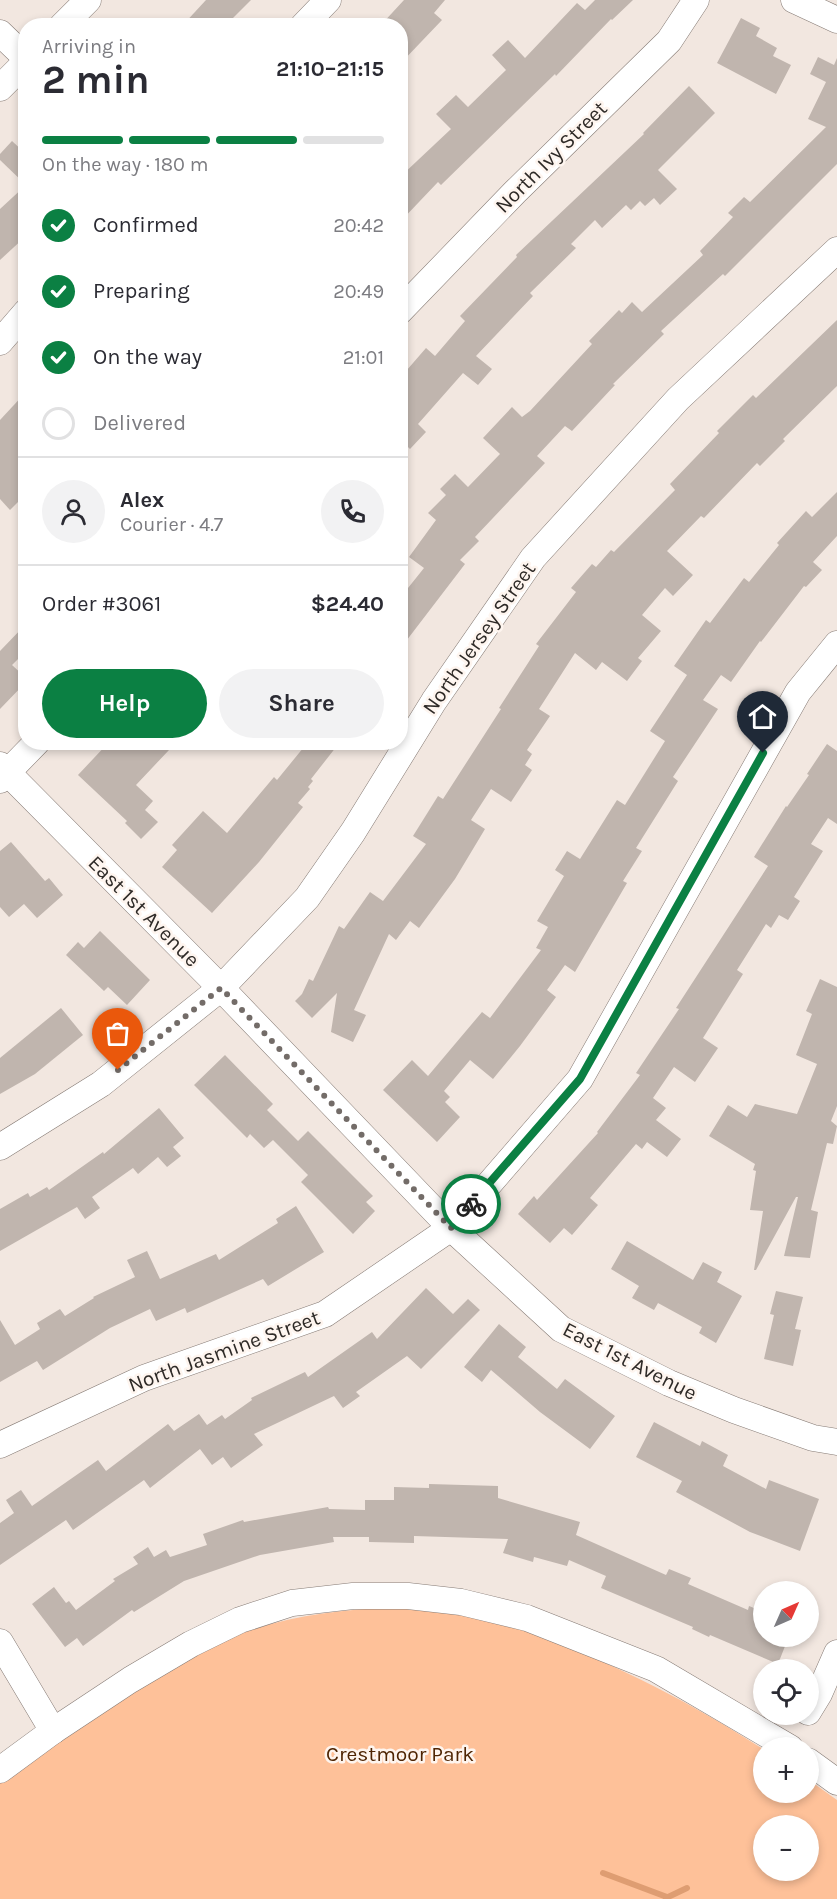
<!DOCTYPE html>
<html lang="en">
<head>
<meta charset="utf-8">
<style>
  body { margin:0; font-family:Karla,sans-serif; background:#f2f2f3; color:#2b2b33; height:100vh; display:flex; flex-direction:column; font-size:22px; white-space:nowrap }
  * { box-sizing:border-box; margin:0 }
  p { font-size:20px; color:#7c7c81 }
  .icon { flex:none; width:33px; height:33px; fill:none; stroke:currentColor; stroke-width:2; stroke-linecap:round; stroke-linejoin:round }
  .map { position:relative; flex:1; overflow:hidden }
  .details { position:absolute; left:18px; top:18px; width:390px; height:732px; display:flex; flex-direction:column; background:#fff; border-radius:24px; box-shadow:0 3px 9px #0003 }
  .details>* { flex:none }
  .needle { width:39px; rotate:45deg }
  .buttons { position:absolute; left:753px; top:1581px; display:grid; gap:12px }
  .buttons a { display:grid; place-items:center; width:66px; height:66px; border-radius:50%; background:#fff; box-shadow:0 3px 9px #0003; font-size:30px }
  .pin { position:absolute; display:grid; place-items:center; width:51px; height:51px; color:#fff; margin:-62px -26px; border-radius:50% 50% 50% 0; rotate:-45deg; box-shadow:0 0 6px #0007 }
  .pin .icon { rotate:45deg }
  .courier { position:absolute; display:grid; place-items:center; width:60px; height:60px; margin:-30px; border:4px solid #0b8043; border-radius:50%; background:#fff; color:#222; box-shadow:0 2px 8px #0007 }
  .head em { font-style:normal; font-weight:700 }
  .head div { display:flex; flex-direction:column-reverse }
  .head { display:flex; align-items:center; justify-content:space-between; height:102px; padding:0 24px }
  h1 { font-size:39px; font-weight:700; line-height:45px }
  .bar { display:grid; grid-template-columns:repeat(4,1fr); gap:9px 6px; align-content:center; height:72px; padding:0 24px }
  .bar i { height:8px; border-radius:4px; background:#e1e1e2 }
  .bar .active { background:#0b8043 }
  .bar p { grid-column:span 4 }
  .line { display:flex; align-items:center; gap:15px; padding:0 24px; border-top:2px solid #e1e1e2 }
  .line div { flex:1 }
  .round { display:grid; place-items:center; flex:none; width:63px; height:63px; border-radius:32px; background:#f2f2f3 }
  ol { padding:0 24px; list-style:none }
  li { display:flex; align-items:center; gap:18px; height:66px }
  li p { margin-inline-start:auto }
  li .icon { padding:6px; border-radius:50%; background:#0b8043; color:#fff; stroke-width:4 }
  li:last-child { color:#7c7c81 }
  li i { width:33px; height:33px; border:3px solid #e1e1e2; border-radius:50% }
  .button { display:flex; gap:12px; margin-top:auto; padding:12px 24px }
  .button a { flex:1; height:69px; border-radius:36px; background:#0b8043; color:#fff; font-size:24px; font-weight:700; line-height:69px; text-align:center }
  .button a+a { background:#f2f2f3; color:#2b2b33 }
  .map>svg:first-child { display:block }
  .green { fill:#fec199; fill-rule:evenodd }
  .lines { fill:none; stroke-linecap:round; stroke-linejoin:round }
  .stream { stroke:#de9d72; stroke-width:6 }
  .building { fill:#c0b5ae }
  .minor-casing { stroke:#867b75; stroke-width:27 }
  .minor { stroke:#fff; stroke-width:26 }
  .done { stroke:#736c68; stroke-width:6; stroke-dasharray:0 10.8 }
  .route { stroke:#0b8043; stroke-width:8 }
  .labels { text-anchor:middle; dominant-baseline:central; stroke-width:5; stroke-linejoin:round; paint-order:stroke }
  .street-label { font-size:21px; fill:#2e2a27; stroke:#fef5ef }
  .park-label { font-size:21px; fill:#4f2503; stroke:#fef5ef }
</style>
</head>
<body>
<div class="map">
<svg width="837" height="1899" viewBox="0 0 837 1899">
  <rect width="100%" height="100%" fill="#f2e7e0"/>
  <!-- green -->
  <path class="green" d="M393 1607C411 1608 430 1608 448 1610 479 1614 510 1625 540 1636 618 1665 693 1704 763 1749L764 1792H808L809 1780 837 1800V1899H0V1783C51 1746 102 1711 156 1679 184 1662 214 1644 245 1632 292 1615 344 1610 393 1607ZM764 1826H808V1870H764Z"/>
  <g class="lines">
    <!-- stream -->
    <g class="stream">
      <path d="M603 1873 667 1897"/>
      <path d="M666 1898 687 1888"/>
    </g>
  </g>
  <!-- building -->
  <g class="building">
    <path d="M206 0H251L225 26H182Z"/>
    <path d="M404 0H445L434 13 442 20 400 64V26H380Z"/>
    <path d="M595 0H633L612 20 611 19 556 76 555 74 441 185 438 182 400 222V177L451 129 436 114 456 95 468 107 506 70 492 55 508 40 525 58 577 3 585 10Z"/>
    <path d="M741 18 760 28 756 36 777 48 773 56 791 65 776 94 717 63Z"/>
    <path d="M818 57 834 65 837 58V164L725 276 723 274 661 331 664 334 613 384 615 385 572 431 565 426 537 456 545 463 475 537 479 541 460 560 465 564 400 649V598L424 568 409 557 436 520 428 513 446 495 440 489 455 474 468 487 500 454 483 438 512 407 522 417 530 411 592 344 589 341 619 310 622 313 632 302 642 312 703 255 700 251 733 217 728 213 744 197 750 202 826 127 808 119 826 82 810 74Z"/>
    <path d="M689 86 715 113 658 170 677 189 660 205 654 198 645 206 640 201 631 210 626 205 602 228 595 220 571 244 576 248 530 293 533 296 476 356 492 369 478 385 463 373 418 424 426 432 410 449 403 442 400 444V378L426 348 435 356 465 321 460 316 517 257 516 255 644 134 643 133Z"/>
    <path d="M12 141 26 154V185L0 160V154Z"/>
    <path d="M26 185V236L0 260V209Z"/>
    <path d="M837 320V386L783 439 785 441 760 466 757 463 704 518 701 516 667 551 693 575 673 596 665 588 642 615 661 631 638 658 642 661 627 681 602 662 596 670 575 653 539 709 550 716 527 750 532 754 525 765 532 770 511 802 491 789 471 820 485 829 455 879 419 928 410 921 396 940 389 934 354 1010 366 1015 353 1042 331 1032 337 993 312 1018 295 1001 302 994 309 979 313 981 339 926 344 929 370 892 383 901 426 844 413 836 438 796 443 799 501 709 499 708 539 646 536 644 576 592 571 588 592 564 596 567 611 550 614 552 675 490 670 484 719 433 717 431 753 395 756 398Z"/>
    <path d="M26 392V494L10 510 0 499V420Z"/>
    <path d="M837 492V536L813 562 822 570 806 587 804 586 761 642 760 641 731 682 721 675 703 700 718 709 673 777 678 781 636 848 642 851 623 881 627 883 575 972 565 965 547 990 556 997 520 1046 493 1079 470 1060 444 1091 450 1097 445 1102 460 1117 437 1142 383 1090 412 1060 428 1076 482 1012 490 1018 541 950 536 948 548 927 537 921 564 876 555 870 567 851 580 859 617 800 625 805 665 741 650 731 687 675 674 666 706 620 710 623 744 578 749 582 779 545 777 543 806 511 812 517Z"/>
    <path d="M26 624V651L12 665 26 678V682L0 709V651Z"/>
    <path d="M109 742H161L169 750 136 785 153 801 145 810 158 822 141 839 125 823 127 821 78 775Z"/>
    <path d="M308 742H340L311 779 313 781 308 787 310 789 298 803 303 807 259 862 212 913 162 867 177 850 172 845 203 811 227 833 274 777 277 780Z"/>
    <path d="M827 744 837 751V824L828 818 811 844 823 851 794 897 800 901 788 920 779 915 771 928 766 924 737 970 743 974 703 1038 718 1048 695 1082 674 1067 653 1098 666 1108 656 1120 681 1139 667 1157 647 1142 642 1149 636 1144 590 1198 598 1205 572 1235 564 1228 550 1243 518 1214 534 1196 537 1200 598 1133 597 1132 640 1075 636 1073 679 1009 676 1008 768 866 754 857 786 806 787 807 809 775 807 774Z"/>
    <path d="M11 842 45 881 49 878 63 895 37 918 24 904 9 917 0 907V851Z"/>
    <path d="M100 931 150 980 127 1005 108 987 104 991 66 955 78 942 84 948Z"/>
    <path d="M820 979 837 987V1106L831 1121 837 1126 833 1144 827 1143 811 1210 818 1212 810 1258 784 1256 798 1197H796L756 1270H754L763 1211 750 1210 756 1171 753 1170 755 1164 709 1136 728 1105 747 1117 755 1104 797 1114 817 1064 796 1055 812 1014 806 1011Z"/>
    <path d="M61 1008 83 1035 35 1074 0 1094V1058Z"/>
    <path d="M225 1055 273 1104 267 1110 298 1141 308 1131 373 1196 366 1202 375 1211 353 1234 301 1182 308 1175 273 1140 264 1148 250 1134 247 1138 194 1085Z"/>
    <path d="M159 1108 184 1138 173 1147 181 1156 167 1167 158 1157 138 1174 133 1168 92 1197 100 1208 85 1219 77 1207 0 1251V1209L28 1193 30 1197 47 1187 49 1190 103 1152 104 1154Z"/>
    <path d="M296 1206 324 1252 268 1286 263 1279 187 1313 185 1308 156 1321 150 1309 110 1328 43 1370 37 1361 0 1382V1320L15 1345 40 1329 37 1323 60 1309 65 1316 94 1298 93 1297 135 1277 127 1260 147 1251 160 1279 216 1254 219 1260 278 1223 276 1219Z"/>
    <path d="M627 1241 693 1280 703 1262 722 1272 717 1282 742 1296 716 1343 699 1333 702 1327 658 1303 654 1310 632 1298 639 1286 611 1269Z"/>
    <path d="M426 1288 453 1314 468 1299 480 1310 421 1369 407 1356 356 1392 360 1396 343 1408 334 1396 254 1434 263 1445 231 1468 223 1457 212 1465 200 1449 150 1488 144 1480 73 1530 66 1520 0 1565V1523L14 1513 6 1500 21 1490 32 1506 98 1460 106 1471 168 1424 174 1431 199 1414 207 1425 222 1415 225 1419 252 1400 251 1398 305 1372 308 1377 372 1332 377 1339Z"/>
    <path d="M776 1291 803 1297 795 1329 801 1330 793 1366 764 1359 774 1315 770 1314Z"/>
    <path d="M499 1324 526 1347 518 1357 557 1389 565 1379 615 1416 590 1449 540 1412 491 1370 482 1382 464 1367Z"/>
    <path d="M654 1422 700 1446 702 1441 728 1455 723 1466 766 1489 769 1480 819 1499 800 1551 750 1532 676 1492 682 1481 636 1457Z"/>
    <path d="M429 1484 498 1486V1498L580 1522 576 1535 666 1575 669 1569 691 1578 688 1584 748 1610 749 1606 764 1612V1636H789L778 1664 710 1635 709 1637 692 1629 693 1627 601 1588 606 1576 569 1560 567 1566 534 1557 533 1562 503 1553 508 1539 414 1536V1543L369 1542V1537H333L334 1542 260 1555 184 1581 134 1612 132 1610 83 1646 77 1638 65 1647 32 1604 54 1587 66 1603 69 1601 76 1610 115 1581 113 1579 138 1564 133 1557 148 1547 154 1557 166 1550 170 1557 207 1545 203 1534 243 1520 244 1522 328 1507 329 1509 365 1510V1500H394V1487L429 1488Z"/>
  </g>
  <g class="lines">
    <defs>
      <g id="minor">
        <path d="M794 0 837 20"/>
        <path d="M62 26 88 0"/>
        <path d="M303 26 328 0"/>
        <path d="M0 33 26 58"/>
        <path d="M0 88 26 62"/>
        <path d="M400 311 515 192 669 41 696 0"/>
        <path d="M0 342 26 312"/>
        <path d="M0 765 221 988 451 1228 561 1329 669 1383 734 1410 813 1438 837 1442"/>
        <path d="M0 780 37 742"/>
        <path d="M0 1147 101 1084 221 988 307 898 353 832 434 701 533 558 678 399 837 250"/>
        <path d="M0 1445 144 1378 325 1314 451 1228 580 1079 798 692 837 644"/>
        <path d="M0 1642 53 1731"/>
        <path d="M808 1712 819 1694 837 1653"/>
        <path d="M808 1761 837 1782"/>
        <path d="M0 1770 53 1731 130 1680 191 1644 240 1620 292 1603 353 1596H408L461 1602 527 1618 656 1669 790 1748"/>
      </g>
    </defs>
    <!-- minor casing -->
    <use href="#minor" class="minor-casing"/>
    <!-- minor -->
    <use href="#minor" class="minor"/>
  </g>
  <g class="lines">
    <!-- done -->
    <path class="done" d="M118 1070 221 988 451 1228 471 1204"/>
    <!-- route -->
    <path class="route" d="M471 1204 580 1079 763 753"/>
  </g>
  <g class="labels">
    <!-- street labels -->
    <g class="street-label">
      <text transform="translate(551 157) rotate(-45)">North Ivy Street</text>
      <text transform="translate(479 638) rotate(-55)">North Jersey Street</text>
      <text transform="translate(144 911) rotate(45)">East 1st Avenue</text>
      <text transform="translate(224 1351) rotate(-20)">North Jasmine Street</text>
      <text transform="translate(630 1361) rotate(27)">East 1st Avenue</text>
    </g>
    <!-- park labels -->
    <g class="park-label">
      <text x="400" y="1754">Crestmoor Park</text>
    </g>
  </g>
</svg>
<div class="buttons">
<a><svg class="needle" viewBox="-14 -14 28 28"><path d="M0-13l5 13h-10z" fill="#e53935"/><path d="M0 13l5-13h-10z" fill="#7c7c81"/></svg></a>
<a><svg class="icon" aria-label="locate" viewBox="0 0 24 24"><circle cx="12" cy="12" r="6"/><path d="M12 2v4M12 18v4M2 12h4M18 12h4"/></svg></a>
<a>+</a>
<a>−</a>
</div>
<div class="pin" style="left:118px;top:1070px;background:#ea580c"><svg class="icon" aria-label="bag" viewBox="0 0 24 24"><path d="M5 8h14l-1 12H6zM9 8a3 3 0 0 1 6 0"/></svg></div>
<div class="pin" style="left:763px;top:753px;background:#1f2937"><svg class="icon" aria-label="home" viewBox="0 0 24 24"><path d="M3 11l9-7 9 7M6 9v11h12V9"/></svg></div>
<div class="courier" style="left:471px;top:1204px"><svg class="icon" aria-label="bike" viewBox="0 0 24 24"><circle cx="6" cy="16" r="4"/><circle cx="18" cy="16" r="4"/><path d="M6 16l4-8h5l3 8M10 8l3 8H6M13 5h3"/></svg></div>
<section class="details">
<div class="head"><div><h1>2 min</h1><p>Arriving in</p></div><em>21:10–21:15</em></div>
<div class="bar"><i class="active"></i><i class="active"></i><i class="active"></i><i></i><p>On the way · 180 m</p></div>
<ol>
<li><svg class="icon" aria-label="check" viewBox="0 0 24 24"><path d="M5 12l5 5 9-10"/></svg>Confirmed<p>20:42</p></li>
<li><svg class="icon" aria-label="check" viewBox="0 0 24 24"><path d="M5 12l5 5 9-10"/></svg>Preparing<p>20:49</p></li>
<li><svg class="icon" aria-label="check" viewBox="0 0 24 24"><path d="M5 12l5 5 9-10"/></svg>On the way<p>21:01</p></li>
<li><i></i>Delivered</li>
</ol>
<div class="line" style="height:108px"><a class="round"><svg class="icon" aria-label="person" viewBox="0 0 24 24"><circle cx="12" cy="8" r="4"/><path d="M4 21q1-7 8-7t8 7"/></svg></a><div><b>Alex</b><p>Courier · 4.7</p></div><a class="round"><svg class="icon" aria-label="phone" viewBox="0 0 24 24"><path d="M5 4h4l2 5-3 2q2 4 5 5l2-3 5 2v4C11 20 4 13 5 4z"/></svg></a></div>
<div class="line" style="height:78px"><div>Order #3061</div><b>$24.40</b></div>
<div class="button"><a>Help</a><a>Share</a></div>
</section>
</div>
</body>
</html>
